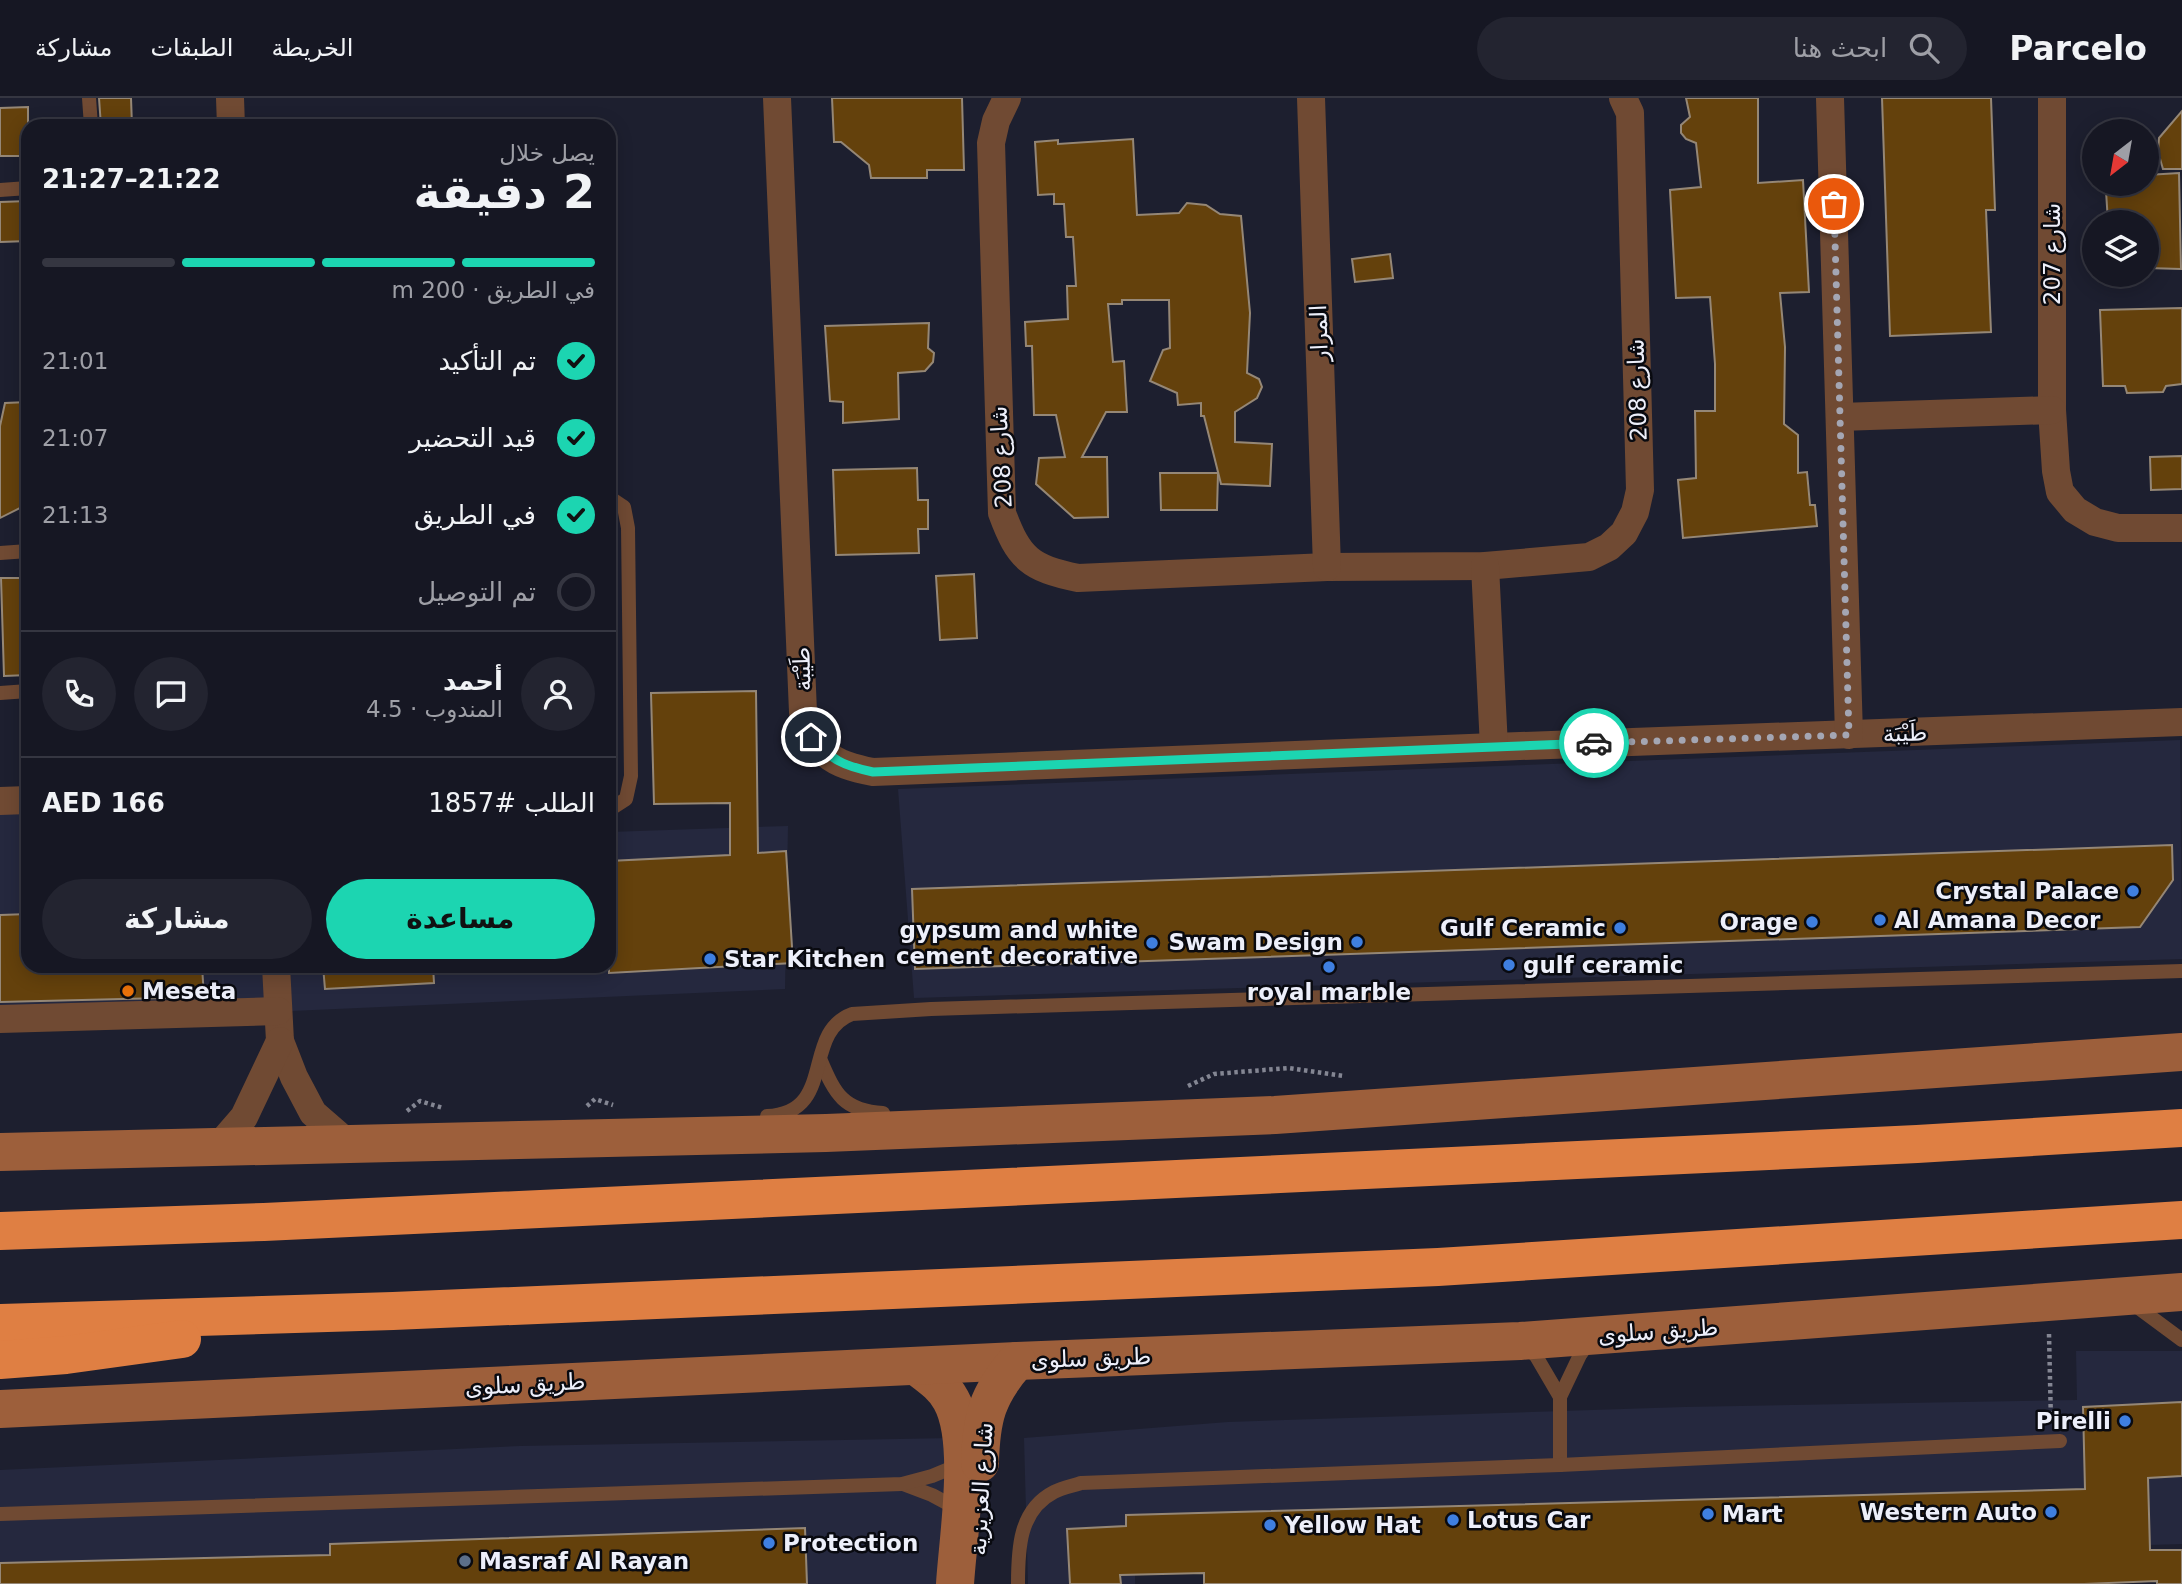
<!DOCTYPE html>
<html lang="ar">
<head>
<meta charset="utf-8">
<style>
  body { margin:0; font-family:"DejaVu Sans",Cairo,sans-serif; background:#232430; color:#f1f3f6; direction:rtl; height:100vh; display:flex; flex-direction:column; font-size:26px; white-space:nowrap }
  * { box-sizing:border-box; margin:0 }
  p { font-size:23px; color:#9e9fa6 }
  .icon { flex:none; width:38px; height:38px; fill:none; stroke:currentColor; stroke-width:2; stroke-linecap:round; stroke-linejoin:round }
  .map { position:relative; flex:1; overflow:hidden; direction:ltr }
  .side { position:absolute; left:21px; top:21px; width:595px; height:854px; display:flex; flex-direction:column; background:#161723; border-radius:21px; box-shadow:0 4px 18px #0003,0 0 0 2px #353641; direction:rtl }
  .side>* { flex:none }
  .needle { width:46px; rotate:211deg }
  .tools { position:absolute; left:2082px; top:21px; display:grid; gap:14px }
  .tools a { display:grid; place-items:center; width:77px; height:77px; border-radius:50%; background:#161723; box-shadow:0 4px 18px #0003,0 0 0 2px #353641; font-size:35px }
  .pin { position:absolute; display:grid; place-items:center; width:60px; height:60px; color:#fff; margin:-30px; border:4px solid #fff; border-radius:50%; box-shadow:0 2px 7px #0007 }
  .courier { position:absolute; display:grid; place-items:center; width:70px; height:70px; margin:-35px; border:5px solid #1cd5b1; border-radius:50%; background:#fff; color:#222; box-shadow:0 2px 9px #0007 }
  .head em { font-style:normal; font-weight:700 }
  .head div { display:flex; flex-direction:column-reverse }
  .head { display:flex; align-items:center; justify-content:space-between; height:119px; padding:0 21px }
  h1 { font-size:46px; font-weight:700; line-height:52px }
  .bar { display:grid; grid-template-columns:repeat(4,1fr); gap:10px 7px; align-content:center; height:84px; padding:0 21px }
  .bar i { height:9px; border-radius:5px; background:#353641 }
  .bar .selected { background:#1cd5b1 }
  .bar p { grid-column:span 4 }
  .line { display:flex; align-items:center; gap:18px; padding:0 21px; border-top:2px solid #353641 }
  .line div { flex:1 }
  .round { display:grid; place-items:center; flex:none; width:74px; height:74px; border-radius:37px; background:#232430 }
  ol { padding:0 21px; list-style:none }
  li { display:flex; align-items:center; gap:21px; height:77px }
  li p { margin-inline-start:auto }
  li .icon { padding:7px; border-radius:50%; background:#1cd5b1; color:#111; stroke-width:4 }
  li:last-child { color:#9e9fa6 }
  li i { width:38px; height:38px; border:4px solid #353641; border-radius:50% }
  .button { display:flex; gap:14px; margin-top:auto; padding:14px 21px }
  .button a { flex:1; height:80px; border-radius:42px; background:#1cd5b1; color:#111; font-size:28px; font-weight:700; line-height:80px; text-align:center }
  .button a+a { background:#232430; color:#f1f3f6 }
  header { display:flex; align-items:center; gap:42px; box-sizing:border-box; height:98px; padding:0 35px; background:#161723; border-bottom:2px solid #353641 }
  header strong { font-size:33px }
  nav { display:flex; gap:38px; margin-inline-start:auto; font-size:24px }
  .search { width:490px; height:63px; background:#232430; display:flex; align-items:center; gap:18px; box-sizing:border-box; padding:0 24px; border-radius:38px; color:#9e9fa6; font-size:26px }
  .map>svg:first-child { display:block }
  .built { fill:#25283e }
  .building { fill:#64410c; stroke:#958776; stroke-width:2 }
  .lines { fill:none; stroke-linecap:round; stroke-linejoin:round }
  .path { stroke:#848693; stroke-width:4.5; stroke-dasharray:3.5 3.5; stroke-linecap:butt }
  .service { stroke:#704a33; stroke-width:14 }
  .minor { stroke:#704a33; stroke-width:28 }
  .secondary { stroke:#9d5f3b; stroke-width:38 }
  .motorway { stroke:#df7f43; stroke-width:38 }
  .done { stroke:#a4a6b3; stroke-width:7; stroke-dasharray:0 12.6 }
  .route { stroke:#1cd5b1; stroke-width:9 }
  .shop-dot { fill:#3f7fe0; stroke:#090a10; stroke-width:2.5 }
  .food-dot { fill:#e8710a; stroke:#090a10; stroke-width:2.5 }
  .service-dot { fill:#5c6f8a; stroke:#090a10; stroke-width:2.5 }
  .labels { text-anchor:middle; dominant-baseline:central; stroke-width:5; stroke-linejoin:round; paint-order:stroke }
  .street-label { font-size:23px; fill:#edeffa; stroke:#090a10 }
  .poi-label { font-size:23px; font-weight:bold; fill:#edeffa; stroke:#090a10; text-anchor:start }
</style>
</head>
<body>
<header>
<strong>Parcelo</strong>
<div class="search"><svg class="icon" aria-label="search" viewBox="0 0 24 24"><circle cx="10" cy="10" r="6"/><path d="M15 15l6 6"/></svg>ابحث هنا</div>
<nav><a>الخريطة</a><a>الطبقات</a><a>مشاركة</a></nav>
</header>
<div class="map">
<svg width="2182" height="1486" viewBox="0 0 2182 1486">
  <rect width="100%" height="100%" fill="#1d1f2f"/>
  <!-- built -->
  <g class="built">
    <path d="M2180 642 2182 861 914 900 898 691Z"/>
    <path d="M28 715V868H263L265 900 0 910V716Z"/>
    <path d="M788 728 785 891 291 913 289 868H609V734Z"/>
    <path d="M2076 1253H2182V1446L1135 1477V1486H1028L1024 1340 1228 1324 1684 1309 2077 1302Z"/>
    <path d="M953 1340 942 1486H0V1372L520 1348Z"/>
  </g>
  <!-- building -->
  <g class="building">
    <path d="M99 0H131L132 28H101Z"/>
    <path d="M832 0H962L964 72H927V80H871L869 67 841 44H834Z"/>
    <path d="M1686 0H1758V85L1803 82 1809 194 1780 195 1785 249 1784 326 1798 337V375L1807 374 1810 407H1815L1817 428 1683 440 1678 382 1696 380 1695 313H1715V266L1710 199 1676 200 1670 92 1701 89 1696 45 1686 41 1681 35V27L1690 19Z"/>
    <path d="M1882 0H1991L1995 112H1986L1991 234 1890 238Z"/>
    <path d="M28 9V58H0V10Z"/>
    <path d="M2182 13V71H2163L2158 54 2159 40Z"/>
    <path d="M1133 41 1137 117 1179 115 1187 105 1206 107 1220 116 1241 118 1250 215 1247 275 1259 281 1262 289 1257 300 1235 314V344L1272 346 1270 388 1221 386 1204 318H1201V305L1178 307 1177 295 1150 283 1163 252 1170 250 1169 202H1122V206H1108L1113 264 1124 263 1127 314H1106L1082 359H1107L1108 419 1074 420 1036 386 1039 360 1065 359 1056 317H1034L1032 248H1026L1025 224 1068 221 1067 188H1076L1073 139H1066L1064 106H1054V96L1038 97 1035 44 1058 42V46Z"/>
    <path d="M2179 75 2181 171 2147 170V124H2108L2106 93 2118 90 2120 86H2147V77Z"/>
    <path d="M28 103V143L0 144V104Z"/>
    <path d="M1390 156 1393 180 1355 184 1352 161Z"/>
    <path d="M2182 210V286L2166 288 2163 294 2127 295 2125 288H2103L2100 212Z"/>
    <path d="M929 225 928 250 934 255 933 264 925 273 898 275 899 321 843 325V304L830 303 825 228Z"/>
    <path d="M28 304V406L0 420V328L5 305Z"/>
    <path d="M2182 358V391L2151 392 2150 359Z"/>
    <path d="M917 370 918 402H928V431H918L919 455 836 457 833 372Z"/>
    <path d="M1160 375H1218L1217 412H1161Z"/>
    <path d="M974 476 977 540 940 542 936 478Z"/>
    <path d="M1 480H26L28 577 4 578Z"/>
    <path d="M756 593 758 755 786 753 793 865 609 875V763L730 757V705L654 706 651 595Z"/>
    <path d="M2172 747 2173 782 2140 829 915 871 912 791Z"/>
    <path d="M28 816V868H202L204 899 0 904V817Z"/>
    <path d="M323 868H433L434 885 325 891Z"/>
    <path d="M2182 1304V1378L2148 1380 2150 1452H2182V1486H2157V1483L2084 1486H1204V1475L1120 1477 1121 1486H1070L1067 1431 1126 1428V1417L2085 1391 2083 1309Z"/>
    <path d="M805 1430 807 1486H0V1465L330 1457V1446Z"/>
  </g>
  <g class="lines">
    <!-- path -->
    <g class="path">
      <path d="M1188 988 1214 976 1289 970 1344 978"/>
      <path d="M587 1008 595 1001 613 1007"/>
      <path d="M407 1013 420 1003 443 1010"/>
      <path d="M2049 1236 2051 1325"/>
    </g>
    <!-- service -->
    <g class="service">
      <path d="M89 0 91 28"/>
      <path d="M0 92 28 90"/>
      <path d="M609 399 624 409 628 430 631 678 626 701 609 712"/>
      <path d="M0 455 28 453"/>
      <path d="M0 595 28 593"/>
      <path d="M821 963C835 996 844 1013 883 1015"/>
      <path d="M767 1018C837 1015 801 935 852 916L931 911 2182 873"/>
      <path d="M2132 1205 2182 1242"/>
      <path d="M1526 1248 1536 1258 1560 1299"/>
      <path d="M1560 1367V1299L1580 1257 1590 1243"/>
      <path d="M903 1386 932 1397 958 1411"/>
      <path d="M0 1416 902 1386 932 1378 961 1366"/>
      <path d="M1018 1486C1018 1451 1019 1412 1054 1394 1062 1390 1072 1388 1081 1385L1560 1367 2060 1343"/>
    </g>
    <!-- minor -->
    <g class="minor">
      <path d="M230 0 231 28"/>
      <path d="M777 0 803 614C816 656 831 666 873 674L1494 649 2182 624"/>
      <path d="M1007 0 996 23 991 45 1002 415C1019 461 1030 470 1078 480L1327 469 1485 468 1589 459 1609 449 1624 435 1635 414 1640 392 1630 15 1623 0"/>
      <path d="M1311 0 1327 469"/>
      <path d="M1830 0 1849 637"/>
      <path d="M2052 0V312L2056 373 2060 394 2075 412 2095 424 2118 430H2182"/>
      <path d="M1840 319 2052 312"/>
      <path d="M1485 468 1494 649"/>
      <path d="M0 703 28 702"/>
      <path d="M276 868 280 943 294 979 313 1015 351 1048"/>
      <path d="M0 921 278 913"/>
      <path d="M218 1049 244 1019 280 943"/>
    </g>
    <!-- secondary -->
    <g class="secondary">
      <path d="M0 1054 826 1035 1275 1017 2182 954"/>
      <path d="M916 1268C929 1278 943 1287 951 1302 974 1343 958 1438 955 1486"/>
      <path d="M0 1311 1017 1263 1520 1243 2182 1194"/>
      <path d="M980 1365C981 1320 987 1297 1017 1263"/>
    </g>
    <!-- motorway -->
    <g class="motorway">
      <path d="M0 1133 264 1124 1917 1046 2182 1030"/>
      <path d="M0 1225 393 1213 1438 1169 2182 1122"/>
      <path d="M0 1262 66 1257 182 1241"/>
    </g>
  </g>
  <g class="lines">
    <!-- done -->
    <path class="done" d="M1594 645 1849 637 1834 106"/>
    <!-- route -->
    <path class="route" d="M811 639C831 662 844 668 873 674L1594 645"/>
  </g>
  <!-- markers -->
  <g class="shop-dot">
    <circle cx="2133" cy="793" r="7"/>
    <circle cx="1880" cy="822" r="7"/>
    <circle cx="1812" cy="824" r="7"/>
    <circle cx="1620" cy="830" r="7"/>
    <circle cx="1357" cy="844" r="7"/>
    <circle cx="1152" cy="845" r="7"/>
    <circle cx="710" cy="861" r="7"/>
    <circle cx="1509" cy="867" r="7"/>
    <circle cx="1329" cy="869" r="7"/>
    <circle cx="2125" cy="1323" r="7"/>
    <circle cx="2051" cy="1414" r="7"/>
    <circle cx="1708" cy="1416" r="7"/>
    <circle cx="1453" cy="1422" r="7"/>
    <circle cx="1270" cy="1427" r="7"/>
    <circle cx="769" cy="1445" r="7"/>
  </g>
  <circle class="food-dot" cx="128" cy="893" r="7"/>
  <circle class="service-dot" cx="465" cy="1463" r="7"/>
  <g class="labels">
    <!-- street labels -->
    <g class="street-label">
      <text transform="translate(2052 156) rotate(-90)">شارع 207</text>
      <text transform="translate(1319 235) rotate(-92)">المرار</text>
      <text transform="translate(1637 292) rotate(-92)">شارع 208</text>
      <text transform="translate(1001 359) rotate(-93)">شارع 208</text>
      <text transform="translate(802 571) rotate(-92)">طَيْبَة</text>
      <text transform="translate(1905 635) rotate(-2)">طَيْبَة</text>
      <text transform="translate(1658 1233) rotate(-4)">طريق سلوى</text>
      <text transform="translate(1091 1260) rotate(-2)">طريق سلوى</text>
      <text transform="translate(525 1286) rotate(-3)">طريق سلوى</text>
      <text transform="translate(981 1391) rotate(-87)">شارع العزيزية</text>
    </g>
    <!-- poi labels -->
    <g class="poi-label">
      <text x="2119" y="793" text-anchor="end">Crystal Palace</text>
      <text x="1894" y="822">Al Amana Decor</text>
      <text x="1798" y="824" text-anchor="end">Orage</text>
      <text x="1606" y="830" text-anchor="end">Gulf Ceramic</text>
      <text x="1138" y="832" text-anchor="end">gypsum and white<tspan x="1138" dy="26">cement decorative</tspan></text>
      <text x="1343" y="844" text-anchor="end">Swam Design</text>
      <text x="724" y="861">Star Kitchen</text>
      <text x="1523" y="867">gulf ceramic</text>
      <text x="142" y="893">Meseta</text>
      <text x="1329" y="894" text-anchor="middle">royal marble</text>
      <text x="2111" y="1323" text-anchor="end">Pirelli</text>
      <text x="2037" y="1414" text-anchor="end">Western Auto</text>
      <text x="1722" y="1416">Mart</text>
      <text x="1467" y="1422">Lotus Car</text>
      <text x="1284" y="1427">Yellow Hat</text>
      <text x="783" y="1445">Protection</text>
      <text x="479" y="1463">Masraf Al Rayan</text>
    </g>
  </g>
</svg>
<div class="tools">
<a><svg class="needle" viewBox="-14 -14 28 28"><path d="M0-13l5 13h-10z" fill="#e53935"/><path d="M0 13l5-13h-10z" fill="#9e9fa6"/></svg></a>
<a><svg class="icon" aria-label="layers" viewBox="0 0 24 24"><path d="M12 4l9 5-9 5-9-5zM3 14l9 5 9-5"/></svg></a>
</div>
<div class="pin" style="left:1834px;top:106px;background:#ea580c"><svg class="icon" aria-label="bag" viewBox="0 0 24 24"><path d="M5 8h14l-1 12H6zM9 8a3 3 0 0 1 6 0"/></svg></div>
<div class="pin" style="left:811px;top:639px;background:#1f2937"><svg class="icon" aria-label="home" viewBox="0 0 24 24"><path d="M3 11l9-7 9 7M6 9v11h12V9"/></svg></div>
<div class="courier" style="left:1594px;top:645px"><svg class="icon" aria-label="car" viewBox="0 0 24 24"><path d="M5 17H2v-5l4-1 3-4h7l3 4 3 1v5h-3M9 17h6M6 11h13"/><circle cx="7" cy="17" r="2"/><circle cx="17" cy="17" r="2"/></svg></div>
<section class="side">
<div class="head"><div><h1>2 دقيقة</h1><p>يصل خلال</p></div><em>21:22–21:27</em></div>
<div class="bar"><i class="selected"></i><i class="selected"></i><i class="selected"></i><i></i><p>في الطريق · 200 m</p></div>
<ol>
<li><svg class="icon" aria-label="check" viewBox="0 0 24 24"><path d="M5 12l5 5 9-10"/></svg>تم التأكيد<p>21:01</p></li>
<li><svg class="icon" aria-label="check" viewBox="0 0 24 24"><path d="M5 12l5 5 9-10"/></svg>قيد التحضير<p>21:07</p></li>
<li><svg class="icon" aria-label="check" viewBox="0 0 24 24"><path d="M5 12l5 5 9-10"/></svg>في الطريق<p>21:13</p></li>
<li><i></i>تم التوصيل</li>
</ol>
<div class="line" style="height:126px"><a class="round"><svg class="icon" aria-label="person" viewBox="0 0 24 24"><circle cx="12" cy="8" r="4"/><path d="M4 21q1-7 8-7t8 7"/></svg></a><div><b>أحمد</b><p>المندوب · 4.5</p></div><a class="round"><svg class="icon" aria-label="chat" viewBox="0 0 24 24"><path d="M4 5h16v11H9l-5 4z"/></svg></a><a class="round"><svg class="icon" aria-label="phone" viewBox="0 0 24 24"><path d="M5 4h4l2 5-3 2q2 4 5 5l2-3 5 2v4C11 20 4 13 5 4z"/></svg></a></div>
<div class="line" style="height:91px"><div>الطلب #1857</div><b>AED 166</b></div>
<div class="button"><a>مساعدة</a><a>مشاركة</a></div>
</section>
</div>
</body>
</html>
